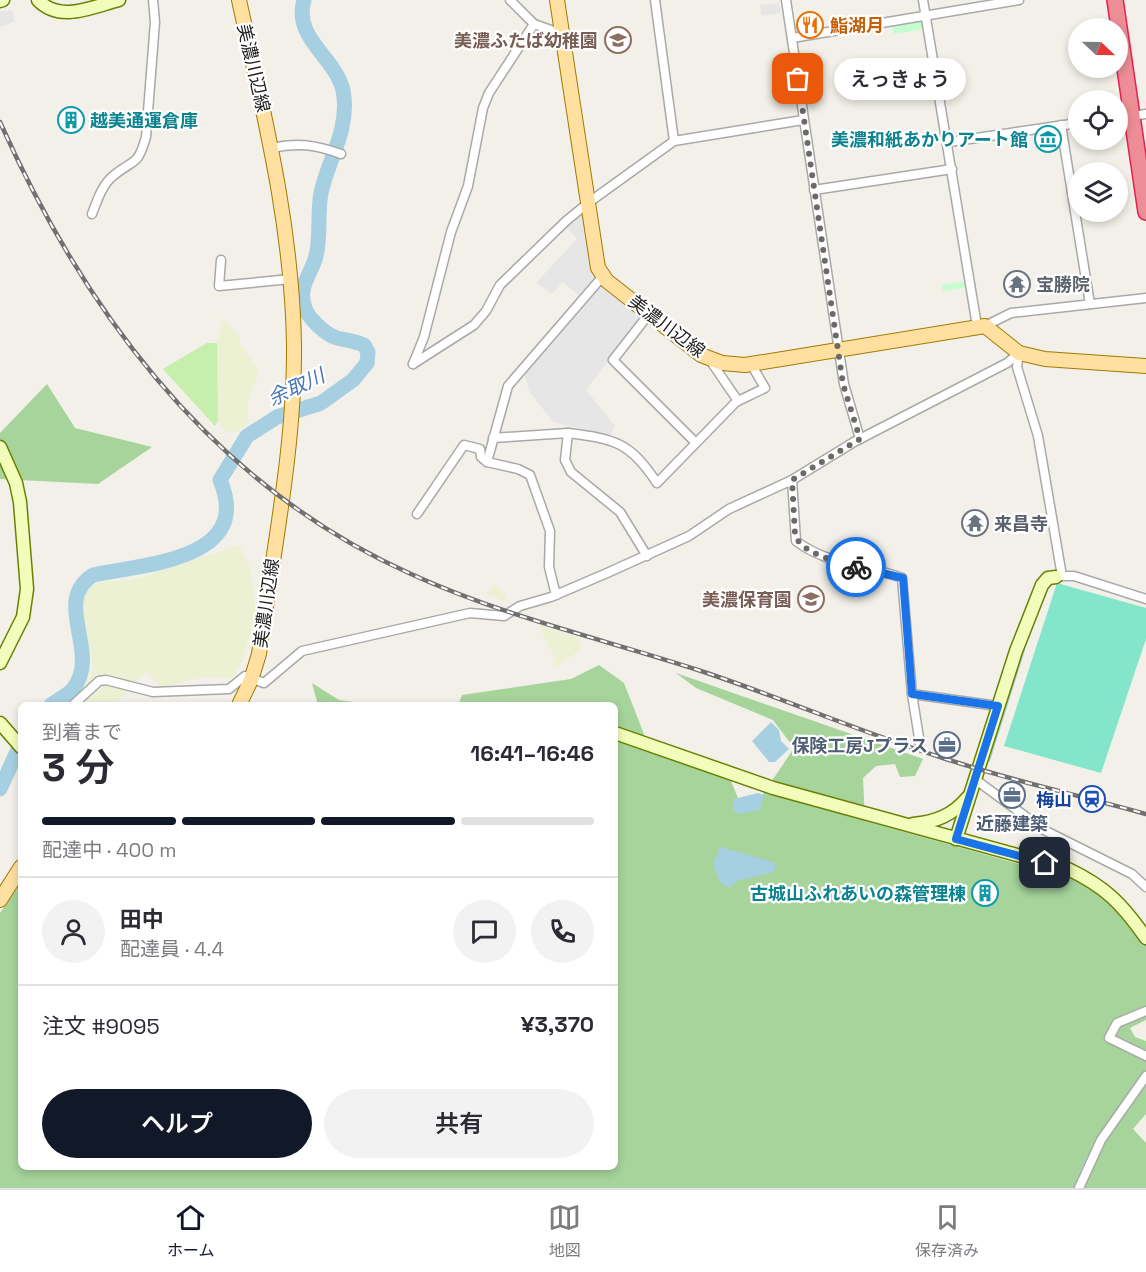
<!DOCTYPE html>
<html lang="ja">
<head>
<meta charset="utf-8">
<style>
  body { margin:0; font-family:"Space Grotesk","Noto Sans JP",sans-serif; background:#f2f2f3; color:#2b2b33; height:100vh; display:flex; flex-direction:column; font-size:22px; white-space:nowrap }
  * { box-sizing:border-box; margin:0 }
  p { font-size:20px; color:#7c7c81 }
  .icon { flex:none; width:33px; height:33px; fill:none; stroke:currentColor; stroke-width:2; stroke-linecap:round; stroke-linejoin:round }
  .map { position:relative; flex:1; overflow:hidden }
  .sheet { position:absolute; left:18px; top:702px; width:600px; height:468px; display:flex; flex-direction:column; background:#fff; border-radius:9px; box-shadow:0 3px 9px #0003 }
  .sheet>* { flex:none }
  .needle { width:39px; rotate:112deg }
  .buttons { position:absolute; left:1068px; top:18px; display:grid; gap:12px }
  .buttons a { display:grid; place-items:center; width:60px; height:60px; border-radius:50%; background:#fff; box-shadow:0 3px 9px #0003; font-size:30px }
  .pin { position:absolute; display:grid; place-items:center; width:51px; height:51px; color:#fff; margin:-26px; border-radius:12px; box-shadow:0 3px 9px #0006 }
  .courier { position:absolute; display:grid; place-items:center; width:60px; height:60px; margin:-30px; border:4px solid #1a73e8; border-radius:50%; background:#fff; color:#222; box-shadow:0 2px 8px #0007 }
  .bubble { position:absolute; height:42px; border-radius:21px; background:#fff; box-shadow:0 3px 9px #0003; font-size:20px; font-weight:600; line-height:42px; text-align:center }
  .headline em { font-style:normal; font-weight:600 }
  .headline div { display:flex; flex-direction:column-reverse }
  .headline { display:flex; align-items:center; justify-content:space-between; height:102px; padding:0 24px }
  h1 { font-size:39px; font-weight:600; line-height:45px }
  .bar { display:grid; grid-template-columns:repeat(4,1fr); gap:9px 6px; align-content:center; height:72px; padding:0 24px }
  .bar i { height:8px; border-radius:4px; background:#e1e1e2 }
  .bar .on { background:#111827 }
  .bar p { grid-column:span 4 }
  .line { display:flex; align-items:center; gap:15px; padding:0 24px; border-top:2px solid #e1e1e2 }
  .line div { flex:1 }
  .round { display:grid; place-items:center; flex:none; width:63px; height:63px; border-radius:32px; background:#f2f2f3 }
  .cta { display:flex; gap:12px; margin-top:auto; padding:12px 24px }
  .cta a { flex:1; height:69px; border-radius:36px; background:#111827; color:#fff; font-size:24px; font-weight:600; line-height:69px; text-align:center }
  .cta a+a { background:#f2f2f3; color:#2b2b33 }
  .tab-bar { display:flex; justify-content:space-around; align-items:center; height:84px; border-top:2px solid #e1e1e2; background:#fff; font-size:16px; color:#7c7c81 }
  .tab-bar a { display:grid; justify-items:center; gap:3px }
  .tab-bar .on { color:#111827 }
  .map>svg:first-child { display:block }
  .farmland { fill:#ecf1d3 }
  .grass { fill:#c6eeac }
  .forest { fill:#a6d49b }
  .park { fill:#c5fdcf }
  .pitch { fill:#83e5c9 }
  .parking { fill:#e6e6e6 }
  .water { fill:#a7cfe2 }
  .lines { fill:none; stroke-linecap:round; stroke-linejoin:round }
  .stream { stroke:#a7cfe2; stroke-width:2 }
  .river { stroke:#a7cfe2; stroke-width:15 }
  .street-casing { stroke:#a9a9a9; stroke-width:11 }
  .secondary-casing { stroke:#678200; stroke-width:15 }
  .primary-casing { stroke:#a07b00; stroke-width:16 }
  .highway-casing { stroke:#e62050; stroke-width:18 }
  .street { stroke:#fff; stroke-width:8 }
  .secondary { stroke:#f3fdbb; stroke-width:12 }
  .primary { stroke:#ffe0a1; stroke-width:14 }
  .highway { stroke:#ed8d95; stroke-width:15 }
  .rail-casing { stroke:#707070; stroke-width:4.5 }
  .rail { stroke:#fff; stroke-width:2; stroke-dasharray:7; stroke-linecap:butt }
  .done { stroke:#6b6a67; stroke-width:6; stroke-dasharray:0 10.8 }
  .route { stroke:#1a73e8; stroke-width:8 }
  .labels { text-anchor:middle; dominant-baseline:central; stroke-width:4.5; stroke-linejoin:round; paint-order:stroke }
  .food-label { font-size:18px; font-weight:bold; fill:#c56008; stroke:#fff; text-anchor:start }
  .education-label { font-size:18px; font-weight:bold; fill:#785e54; stroke:#fff; text-anchor:end }
  .street-label { font-size:18px; fill:#222; stroke:#fff }
  .culture-label { font-size:18px; font-weight:bold; fill:#0d838f; stroke:#fff; text-anchor:end }
  .worship-label { font-size:18px; font-weight:bold; fill:#5b616d; stroke:#fff; text-anchor:start }
  .service-label { font-size:18px; font-weight:bold; fill:#4e5e75; stroke:#fff; text-anchor:end }
  .transit-label { font-size:18px; font-weight:bold; fill:#164399; stroke:#fff; text-anchor:end }
  .water-label { font-size:20px; font-style:italic; fill:#4775b8; stroke:#fff }
</style>
</head>
<body>
<div class="map">
<svg width="1146" height="1188" viewBox="0 0 1146 1188">
  <rect width="100%" height="100%" fill="#f2f0e8"/>
  <!-- farmland -->
  <g class="farmland">
    <path d="M222 319 238 334 240 344 257 368V378L248 400V424L238 431 228 433 218 421 217 343Z"/>
    <path d="M239 545 250 567 256 613 242 661 232 678 203 677 161 687 147 671 114 705H64L92 674 93 667 80 596 85 588 98 583 140 578Z"/>
    <path d="M494 583 507 597 505 601 486 594Z"/>
    <path d="M539 625 580 639V650L554 668 551 663 556 660Z"/>
  </g>
  <!-- grass -->
  <path class="grass" d="M207 343H217L218 421 215 426 163 369Z"/>
  <!-- forest -->
  <g class="forest">
    <path d="M47 384 75 428 152 447 98 484 0 479V433Z"/>
    <path d="M599 665 624 683 651 752 730 779 741 805 755 806 794 748 773 720 696 688 676 673 923 759 915 776 900 777 895 764 876 766 863 778 865 821 1065 877 1090 886 1112 902 1146 944V1020L1130 1028 1135 1037 1146 1041V1114L1133 1129 1146 1143V1188H0V913L21 882V1167H615V705H458L462 695 571 679Z"/>
    <path d="M312 683 339 700 375 705H318Z"/>
  </g>
  <!-- park -->
  <g class="park">
    <path d="M922 21 924 29 894 34 892 25Z"/>
    <path d="M967 281 968 287 943 291 942 285Z"/>
  </g>
  <!-- pitch -->
  <path class="pitch" d="M1057 583 1146 608V639L1101 773 1004 746Z"/>
  <!-- parking -->
  <g class="parking">
    <path d="M779 3 781 13 761 16 760 5Z"/>
    <path d="M0 11H13L14 22 0 27Z"/>
    <path d="M586 207 594 267 643 315 586 390 615 426 610 436 553 422 529 391 524 372 582 298 563 282 552 294 536 283 577 239 566 226Z"/>
  </g>
  <!-- water -->
  <g class="water">
    <path d="M771 722 779 730 781 741 789 749 775 762H769L752 741Z"/>
    <path d="M758 793 764 795 760 810 738 814 733 809 734 799Z"/>
    <path d="M720 847 776 863 774 872 737 881 729 888 720 882 713 865Z"/>
  </g>
  <g class="lines">
    <!-- stream -->
    <g class="stream">
      <path d="M989 761 1024 650"/>
      <path d="M1074 1188 1087 1157"/>
    </g>
    <!-- river -->
    <g class="river">
      <path d="M51 705C57 700 68 695 73 689 102 652 51 602 93 575 145 564 254 560 220 480L247 436 277 417 321 403 353 380 367 363 368 352 364 345C355 341 347 340 337 338 326 335 309 319 305 308 297 287 311 275 316 256 321 236 317 214 321 193 328 160 348 132 344 97 341 59 292 41 304 0"/>
      <path d="M0 789 21 743"/>
    </g>
    <defs>
      <g id="street">
        <path d="M510 0 534 24 562 34"/>
        <path d="M655 0 674 141"/>
        <path d="M786 0 844 384 860 439"/>
        <path d="M923 0 977 326"/>
        <path d="M792 38 1019 0"/>
        <path d="M1118 118 1146 114"/>
        <path d="M1061 125 1090 304"/>
        <path d="M949 142 1078 123"/>
        <path d="M272 148C298 142 316 145 341 154"/>
        <path d="M814 190 952 169"/>
        <path d="M92 214C97 201 102 185 113 176 134 158 137 168 146 137L155 22 153 0"/>
        <path d="M221 260 219 286 291 279"/>
        <path d="M649 314 613 360 695 442"/>
        <path d="M985 326 1011 313 1146 298"/>
        <path d="M1019 353 1017 367 1038 436 1062 576"/>
        <path d="M712 359V363L738 401"/>
        <path d="M413 364 474 325 486 311 500 285 566 221 588 203 674 141 803 120"/>
        <path d="M413 364 424 337 451 232 468 186 483 108 489 93 534 24"/>
        <path d="M568 433C615 439 630 442 657 483L736 402 765 388 751 364"/>
        <path d="M493 438 568 433 565 460 571 472 620 512 647 556"/>
        <path d="M487 462 518 469 530 475 550 531 549 567 556 595"/>
        <path d="M792 480 796 541C827 565 868 565 902 578L912 694 998 706"/>
        <path d="M417 514 464 445 480 449 481 457 487 462 508 386 603 276"/>
        <path d="M1059 576H1074L1146 599"/>
        <path d="M912 694 920 744"/>
        <path d="M73 705 99 681 106 680 153 692 229 689 245 676 264 683 302 651 470 613 504 616 520 606 551 597 607 573 689 536 729 509 792 480 854 442 1007 363 1019 353"/>
        <path d="M976 780 1044 830 1132 874 1146 887"/>
        <path d="M1146 1011 1117 1023 1109 1038 1146 1056"/>
        <path d="M1079 1188 1101 1140 1146 1076"/>
      </g>
      <g id="secondary">
        <path d="M38 0C60 23 92 7 119 0"/>
        <path d="M0 1 3 0"/>
        <path d="M0 447 16 483 20 502 27 589 23 617 0 663"/>
        <path d="M0 723 21 747"/>
        <path d="M615 733 773 788 1068 869C1106 887 1122 904 1146 938"/>
        <path d="M913 824C936 822 953 815 968 797"/>
        <path d="M956 839 1016 651 1042 585 1048 578 1056 577"/>
      </g>
      <g id="primary">
        <path d="M239 0C264 115 292 225 294 344 295 446 273 553 259 654L251 680 239 705"/>
        <path d="M557 0 598 268 607 281 701 355 722 363 745 365 985 326 1019 353 1045 359 1146 366"/>
        <path d="M0 900 21 867"/>
      </g>
      <path id="highway" d="M1115 0 1146 212"/>
    </defs>
    <!-- street casing -->
    <use href="#street" class="street-casing"/>
    <!-- secondary casing -->
    <use href="#secondary" class="secondary-casing"/>
    <!-- primary casing -->
    <use href="#primary" class="primary-casing"/>
    <!-- highway casing -->
    <use href="#highway" class="highway-casing"/>
    <!-- street -->
    <use href="#street" class="street"/>
    <!-- secondary -->
    <use href="#secondary" class="secondary"/>
    <!-- primary -->
    <use href="#primary" class="primary"/>
    <!-- highway -->
    <use href="#highway" class="highway"/>
    <defs>
      <path id="rail" d="M0 122C86 315 214 486 411 574 503 616 602 639 698 670 780 697 860 732 943 758 1009 780 1078 795 1146 814"/>
    </defs>
    <!-- rail casing -->
    <use href="#rail" class="rail-casing"/>
    <!-- rail -->
    <use href="#rail" class="rail"/>
  </g>
  <g class="lines">
    <!-- done -->
    <path class="done" d="M798 79 843 384 860 439 792 480 795 534C799 553 838 562 856 567"/>
    <!-- route -->
    <path class="route" d="M856 567 903 578 912 694 998 706 956 839 1045 863"/>
  </g>
  <!-- icons -->
  <defs>
    <symbol id="restaurant-ring" viewBox="-11 -11 22 22"><circle r="9.5" fill="#fff" stroke="#e8710a" stroke-width="1.5"/><path d="M-5-6h1v4h1v-4h1v4h1v-4h1v5L-1.5 .5V6h-2V.5L-5-1ZM5-6V6H3V1.5H1.5Q1.5-4 5-6Z" fill="#e8710a"/></symbol>
    <symbol id="school-ring" viewBox="-11 -11 22 22"><circle r="9.5" fill="#fff" stroke="#8d6e63" stroke-width="1.5"/><path d="M0-5L7-2L0 1L-7-2ZM-4 1L0 2.5L4 1V4Q0 6-4 4Z" fill="#8d6e63"/></symbol>
    <symbol id="building-ring" viewBox="-11 -11 22 22"><circle r="9.5" fill="#fff" stroke="#0f9aa8" stroke-width="1.5"/><path d="M-4-6H4V6H1V3H-1V6H-4ZM-2.5-4.3h1.7v1.8h-1.7ZM.8-4.3h1.7v1.8H.8ZM-2.5-1h1.7V.8h-1.7ZM.8-1h1.7V.8H.8Z" fill="#0f9aa8"/></symbol>
    <symbol id="museum-ring" viewBox="-11 -11 22 22"><circle r="9.5" fill="#fff" stroke="#0f9aa8" stroke-width="1.5"/><path d="M0-6L6-3V-2H-6V-3ZM-5-1h2V3h-2ZM-1-1h2V3h-2ZM3-1h2V3H3ZM-6 4H6V6H-6Z" fill="#0f9aa8"/></symbol>
    <symbol id="temple-ring" viewBox="-11 -11 22 22"><circle r="9.5" fill="#fff" stroke="#6b7280" stroke-width="1.5"/><path d="M0-6L5-2H3V0L6.5 2.5H4V6H1.5V3h-3V6H-4V2.5H-6.5L-3 0V-2H-5Z" fill="#6b7280"/></symbol>
    <symbol id="office-ring" viewBox="-11 -11 22 22"><circle r="9.5" fill="#fff" stroke="#5c6f8a" stroke-width="1.5"/><path d="M-6-3h4V-5.5h4V-3h4V5H-6ZM-1-4.5V-3h2v-1.5ZM-6 0V1H6V0Z" fill="#5c6f8a"/></symbol>
    <symbol id="station-ring" viewBox="-11 -11 22 22"><circle r="9.5" fill="#fff" stroke="#1a4fb4" stroke-width="1.5"/><path d="M-3-6H3Q5-6 5-4V2Q5 4 3 4L4.5 6H3L1.5 4h-3L-3 6H-4.5L-3 4Q-5 4-5 2V-4Q-5-6-3-6ZM-3.5-4v3h7v-3ZM-3.5 1v1.5H-2V1ZM2 1v1.5H3.5V1Z" fill="#1a4fb4"/></symbol>
  </defs>
  <g fill-rule="evenodd">
    <use href="#restaurant-ring" x="795" y="10" width="30" height="30"/>
    <use href="#school-ring" x="603" y="25" width="30" height="30"/>
    <use href="#building-ring" x="56" y="105" width="30" height="30"/>
    <use href="#museum-ring" x="1033" y="124" width="30" height="30"/>
    <use href="#temple-ring" x="1002" y="269" width="30" height="30"/>
    <use href="#temple-ring" x="960" y="508" width="30" height="30"/>
    <use href="#school-ring" x="796" y="584" width="30" height="30"/>
    <use href="#office-ring" x="932" y="730" width="30" height="30"/>
    <use href="#office-ring" x="997" y="780" width="30" height="30"/>
    <use href="#station-ring" x="1077" y="784" width="30" height="30"/>
    <use href="#building-ring" x="970" y="878" width="30" height="30"/>
  </g>
  <g class="labels">
    <!-- food labels -->
    <g class="food-label">
      <text x="830" y="25">鮨湖月</text>
    </g>
    <!-- education labels -->
    <g class="education-label">
      <text x="598" y="40">美濃ふたば幼稚園</text>
      <text x="792" y="599">美濃保育園</text>
    </g>
    <!-- street labels -->
    <g class="street-label">
      <text transform="translate(254 68) rotate(77)">美濃川辺線</text>
      <text transform="translate(667 326) rotate(37)">美濃川辺線</text>
      <text transform="translate(266 603) rotate(-82)">美濃川辺線</text>
    </g>
    <!-- culture labels -->
    <g class="culture-label">
      <text x="90" y="120" text-anchor="start">越美通運倉庫</text>
      <text x="1028" y="139">美濃和紙あかりアート館</text>
      <text x="966" y="893">古城山ふれあいの森管理棟</text>
    </g>
    <!-- worship labels -->
    <g class="worship-label">
      <text x="1036" y="284">宝勝院</text>
      <text x="994" y="523">来昌寺</text>
    </g>
    <!-- service labels -->
    <g class="service-label">
      <text x="928" y="745">保険工房Jプラス</text>
      <text x="1012" y="823" text-anchor="middle">近藤建築</text>
    </g>
    <!-- transit labels -->
    <g class="transit-label">
      <text x="1072" y="799">梅山</text>
    </g>
    <!-- water labels -->
    <g class="water-label">
      <text transform="translate(296 387) rotate(-25)">余取川</text>
    </g>
  </g>
</svg>
<div class="buttons">
<a><svg class="needle" viewBox="-14 -14 28 28"><path d="M0-13l5 13h-10z" fill="#e53935"/><path d="M0 13l5-13h-10z" fill="#7c7c81"/></svg></a>
<a><svg class="icon" aria-label="locate" viewBox="0 0 24 24"><circle cx="12" cy="12" r="6"/><path d="M12 2v4M12 18v4M2 12h4M18 12h4"/></svg></a>
<a><svg class="icon" aria-label="layers" viewBox="0 0 24 24"><path d="M12 4l9 5-9 5-9-5zM3 14l9 5 9-5"/></svg></a>
</div>
<div class="pin" style="left:798px;top:79px;background:#ea580c"><svg class="icon" aria-label="bag" viewBox="0 0 24 24"><path d="M5 8h14l-1 12H6zM9 8a3 3 0 0 1 6 0"/></svg></div>
<div class="pin" style="left:1045px;top:863px;background:#1f2937"><svg class="icon" aria-label="home" viewBox="0 0 24 24"><path d="M3 11l9-7 9 7M6 9v11h12V9"/></svg></div>
<div class="courier" style="left:856px;top:567px"><svg class="icon" aria-label="bike" viewBox="0 0 24 24"><circle cx="6" cy="16" r="4"/><circle cx="18" cy="16" r="4"/><path d="M6 16l4-8h5l3 8M10 8l3 8H6M13 5h3"/></svg></div>
<div class="bubble" style="left:834px;top:58px;width:132px">えっきょう</div>
<section class="sheet">
<div class="headline"><div><h1>3 分</h1><p>到着まで</p></div><em>16:41–16:46</em></div>
<div class="bar"><i class="on"></i><i class="on"></i><i class="on"></i><i></i><p>配達中 · 400 m</p></div>
<div class="line" style="height:108px"><a class="round"><svg class="icon" aria-label="person" viewBox="0 0 24 24"><circle cx="12" cy="8" r="4"/><path d="M4 21q1-7 8-7t8 7"/></svg></a><div><b>田中</b><p>配達員 · 4.4</p></div><a class="round"><svg class="icon" aria-label="chat" viewBox="0 0 24 24"><path d="M4 5h16v11H9l-5 4z"/></svg></a><a class="round"><svg class="icon" aria-label="phone" viewBox="0 0 24 24"><path d="M5 4h4l2 5-3 2q2 4 5 5l2-3 5 2v4C11 20 4 13 5 4z"/></svg></a></div>
<div class="line" style="height:78px"><div>注文 #9095</div><b>¥3,370</b></div>
<div class="cta"><a>ヘルプ</a><a>共有</a></div>
</section>
</div>
<nav class="tab-bar">
<a class="on"><svg class="icon" aria-label="home" viewBox="0 0 24 24"><path d="M3 11l9-7 9 7M6 9v11h12V9"/></svg>ホーム</a>
<a><svg class="icon" aria-label="map" viewBox="0 0 24 24"><path d="M3 6l6-2 6 2 6-2v14l-6 2-6-2-6 2zM9 4v14M15 6v14"/></svg>地図</a>
<a><svg class="icon" aria-label="saved" viewBox="0 0 24 24"><path d="M7 4h10v16l-5-4-5 4z"/></svg>保存済み</a>
</nav>
</body>
</html>
